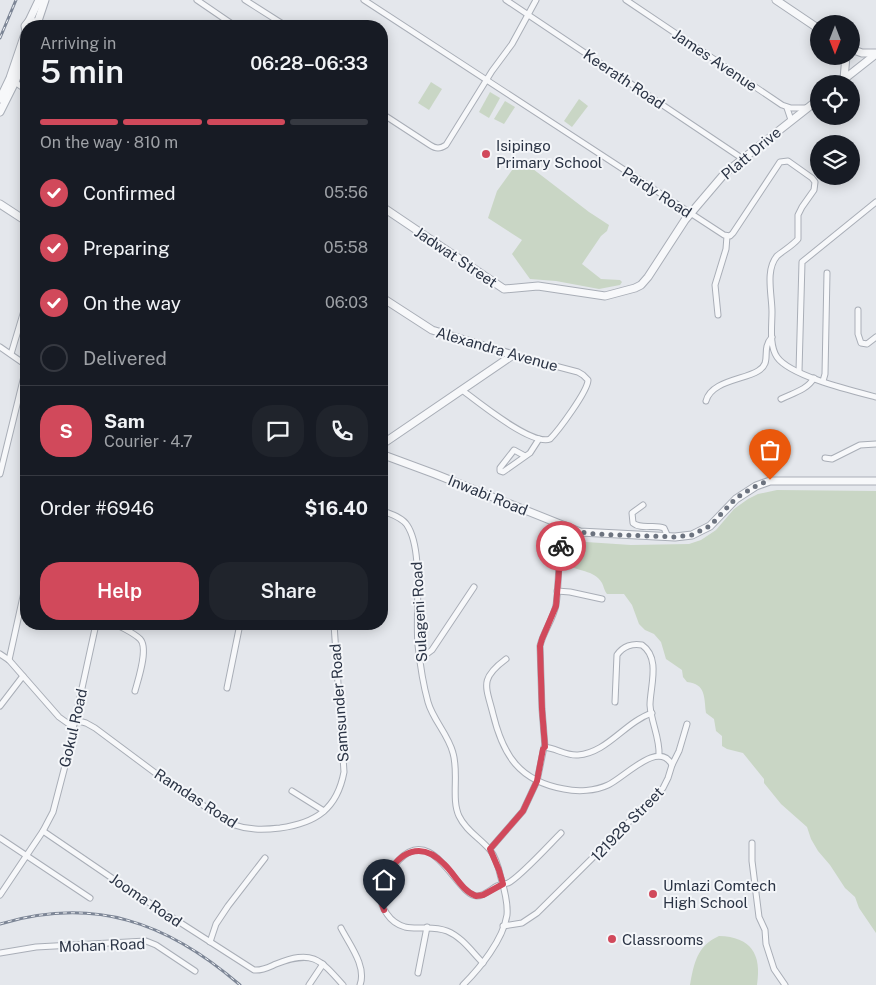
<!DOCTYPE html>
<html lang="en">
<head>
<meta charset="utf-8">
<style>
  body { margin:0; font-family:"Public Sans",sans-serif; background:#20242c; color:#f1f3f6; height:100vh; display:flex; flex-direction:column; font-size:19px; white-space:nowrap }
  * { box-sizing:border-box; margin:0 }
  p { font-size:16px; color:#9ea1a6 }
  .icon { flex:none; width:28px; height:28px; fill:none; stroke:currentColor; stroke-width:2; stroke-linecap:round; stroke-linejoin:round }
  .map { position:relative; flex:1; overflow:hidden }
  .sheet { position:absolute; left:20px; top:20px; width:368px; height:610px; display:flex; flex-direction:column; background:#171b24; border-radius:20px; box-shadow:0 2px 12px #0003 }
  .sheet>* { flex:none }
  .needle { width:32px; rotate:180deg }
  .controls { position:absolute; left:810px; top:15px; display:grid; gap:10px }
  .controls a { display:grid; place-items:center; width:50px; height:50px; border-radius:50%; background:#171b24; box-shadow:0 2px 12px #0003; font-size:25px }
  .pin { position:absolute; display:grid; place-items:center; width:42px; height:42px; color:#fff; margin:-51px -21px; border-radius:50% 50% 50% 0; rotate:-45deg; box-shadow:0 0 5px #0007 }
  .pin .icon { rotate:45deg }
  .courier { position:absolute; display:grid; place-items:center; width:50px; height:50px; margin:-25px; border:4px solid #d1495b; border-radius:50%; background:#fff; color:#222; box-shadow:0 1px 6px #0007 }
  .summary em { font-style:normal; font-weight:600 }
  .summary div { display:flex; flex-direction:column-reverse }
  .summary { display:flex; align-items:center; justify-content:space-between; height:85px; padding:0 20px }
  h1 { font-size:32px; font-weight:600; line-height:38px }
  .bar { display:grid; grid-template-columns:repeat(4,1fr); gap:8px 5px; align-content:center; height:60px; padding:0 20px }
  .bar i { height:6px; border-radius:4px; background:#363941 }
  .bar .current { background:#d1495b }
  .bar p { grid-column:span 4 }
  .line { display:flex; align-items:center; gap:12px; padding:0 20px; border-top:1px solid #363941 }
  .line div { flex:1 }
  .round { display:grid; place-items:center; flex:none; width:52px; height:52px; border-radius:20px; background:#20242c }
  ol { padding:0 20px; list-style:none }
  li { display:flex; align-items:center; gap:15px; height:55px }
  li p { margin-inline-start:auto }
  li .icon { padding:5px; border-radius:50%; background:#d1495b; color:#fff; stroke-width:4 }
  li:last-child { color:#9ea1a6 }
  li i { width:28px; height:28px; border:2px solid #363941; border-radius:50% }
  .action { display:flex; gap:10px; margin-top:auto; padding:10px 20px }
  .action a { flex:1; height:58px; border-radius:20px; background:#d1495b; color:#fff; font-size:20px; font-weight:600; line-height:58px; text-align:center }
  .action a+a { background:#20242c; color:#f1f3f6 }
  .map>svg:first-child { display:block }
  .green { fill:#c9d6c5 }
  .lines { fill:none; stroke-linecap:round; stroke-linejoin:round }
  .minor-casing { stroke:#a9aeb7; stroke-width:7 }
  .tertiary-casing { stroke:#a9aeb7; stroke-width:9 }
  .minor { stroke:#f7f8fa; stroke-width:5 }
  .tertiary { stroke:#f7f8fa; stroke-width:7 }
  .rail-casing { stroke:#7d8696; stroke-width:3 }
  .rail { stroke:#f4f6f9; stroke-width:1; stroke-dasharray:4; stroke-linecap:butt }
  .done { stroke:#6c737f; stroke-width:5; stroke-dasharray:0 9 }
  .route { stroke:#d1495b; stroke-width:6 }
  .poi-dot { fill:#d1495b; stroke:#f4f6f9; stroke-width:2 }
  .labels { text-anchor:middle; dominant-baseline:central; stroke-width:4; stroke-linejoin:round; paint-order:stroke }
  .street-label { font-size:15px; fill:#2b3445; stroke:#f4f6f9 }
  .poi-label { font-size:15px; fill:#2b3445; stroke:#f4f6f9; text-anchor:start }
</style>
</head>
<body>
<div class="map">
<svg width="876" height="985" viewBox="0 0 876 985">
  <rect width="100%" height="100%" fill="#e4e7ec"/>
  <!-- green -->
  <g class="green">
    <path d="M431 82 442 89 429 110 418 103Z"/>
    <path d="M490 92 500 98 489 118 479 112Z"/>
    <path d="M579 99 588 106 572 127 564 121Z"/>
    <path d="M505 101 515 107 504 124 494 119Z"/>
    <path d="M520 159 589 212 609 225 607 231 601 236 582 264 601 279 620 280 622 282 620 285 599 289 556 281 530 279 512 254 522 240 488 218 497 191Z"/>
    <path d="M777 490 876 491V933L859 908 855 897 845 888 830 865 818 851 811 839 807 827 781 804 764 783V779L743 753 727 749 722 746V736L716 731 714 719 706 713C704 697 706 684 687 682L683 677 682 670 666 659 661 642 654 634 645 630 639 624 632 605 624 594H607C604 590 604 587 602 583 595 570 576 571 565 564 565 560 566 540 568 536L586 542 631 545 689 544 701 540 716 530 734 509 748 499 758 494Z"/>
    <path d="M719 936C751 937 762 954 757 985H690C694 963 697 946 719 936Z"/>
  </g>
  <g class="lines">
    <defs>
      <g id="minor">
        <path d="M197 0 235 26"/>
        <path d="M245 0 286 26"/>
        <path d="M364 0 724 235 730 236 733 233 780 162 788 161 812 178 815 182 814 190 802 207 798 215V239C792 246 784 250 777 256 765 270 772 295 772 312 772 326 769 345 777 357 790 376 853 391 876 397"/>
        <path d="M506 0 743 159"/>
        <path d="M626 0 782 105 791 108H807"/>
        <path d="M12 80 26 90"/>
        <path d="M787 108 791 120"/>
        <path d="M381 113 430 145C436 149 440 149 446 145L492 71 512 44 536 0"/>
        <path d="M858 310V334L861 343 867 344 876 337"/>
        <path d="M718 315 715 285 726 249 727 236"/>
        <path d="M0 347 26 365"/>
        <path d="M11 354 26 304"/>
        <path d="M799 371 802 262 876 202"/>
        <path d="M823 381 825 374 827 273"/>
        <path d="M462 390C478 402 532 446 550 439 558 431 588 391 588 380L583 375 578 372 513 355"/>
        <path d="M781 399C793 393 807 390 814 378"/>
        <path d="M706 401C711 381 743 380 758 371 773 362 760 350 772 337"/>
        <path d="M525 456 514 450 500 468V471L503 472 530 453 539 439"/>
        <path d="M825 458 832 459 860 445 876 444"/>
        <path d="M0 474 26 368"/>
        <path d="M643 505 632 513 633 523C641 530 654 524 664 528L668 537"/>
        <path d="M381 510C390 514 402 517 407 525 424 550 415 615 418 645 420 664 423 684 428 702 433 720 448 734 453 753 459 773 451 799 459 816 466 831 480 838 490 850 496 857 499 869 501 878 504 888 508 904 507 915 503 940 480 968 463 985"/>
        <path d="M557 591 570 592 602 599"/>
        <path d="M116 624C124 629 134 633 140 639 149 648 138 680 135 691"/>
        <path d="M0 654 9 660 59 717 73 727"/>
        <path d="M420 659 432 650 474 587"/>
        <path d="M9 660 26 583"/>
        <path d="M227 688 240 624"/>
        <path d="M615 702 617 655C623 646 633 643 642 645 661 658 650 687 650 705 651 722 660 738 659 755"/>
        <path d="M0 706 23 676"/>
        <path d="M75 720 86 723 95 728 158 775 231 824C248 830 262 830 280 828 316 823 337 809 344 772L334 624"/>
        <path d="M545 747 542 709 540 646C543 632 553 620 556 605 560 580 556 551 568 528"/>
        <path d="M672 765 679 751 687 724"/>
        <path d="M292 791 324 811"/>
        <path d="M43 831 131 891 254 970C262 971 269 967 276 964 312 950 319 958 343 985"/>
        <path d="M0 838 90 898"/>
        <path d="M752 843V861L759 917 765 930 766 944 774 969 785 985"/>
        <path d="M490 849 523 811 537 781 544 747C556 748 566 756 578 755 607 753 625 722 652 713"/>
        <path d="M0 895 43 831 53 812 65 766 96 624"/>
        <path d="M503 926 522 923 537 913 663 788 668 778 672 765C659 739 624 778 608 785 595 791 578 792 564 789 519 781 503 755 493 714 486 686 479 679 506 659"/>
        <path d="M341 928C349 944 367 966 360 985"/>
        <path d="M210 942 216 924 228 906 265 858"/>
        <path d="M0 953 36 947 146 941 156 945 195 971"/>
        <path d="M483 963C472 952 462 937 447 931 432 925 419 930 405 927 398 925 391 920 387 914 373 895 385 875 399 860 434 823 456 896 477 896 484 896 491 889 497 886 501 884 505 884 508 883 519 878 550 844 561 833"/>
        <path d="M418 973 427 927"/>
        <path d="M309 985 323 964"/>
      </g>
      <g id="tertiary">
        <path d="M776 0 819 29"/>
        <path d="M29 21 39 0"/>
        <path d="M37 24 45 0"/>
        <path d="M26 31 25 26 29 21 36 22 38 26"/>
        <path d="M851 49 862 53H876"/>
        <path d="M844 79 846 56"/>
        <path d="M838 84 876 54"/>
        <path d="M0 99 10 78 26 31"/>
        <path d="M0 112 15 82 26 51"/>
        <path d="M0 204 26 221"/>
        <path d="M381 206 504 289 538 286 605 296 635 288 641 285 648 277 685 220 725 173 819 99"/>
        <path d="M381 297 432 330 513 355"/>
        <path d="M381 445 513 355"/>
        <path d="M381 454 435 474 580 532 675 537 692 535 710 526 736 499 756 486 770 481H876"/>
      </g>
    </defs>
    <!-- minor casing -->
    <use href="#minor" class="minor-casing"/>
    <!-- tertiary casing -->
    <use href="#tertiary" class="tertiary-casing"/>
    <!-- minor -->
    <use href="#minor" class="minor"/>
    <!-- tertiary -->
    <use href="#tertiary" class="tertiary"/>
    <defs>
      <g id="rail">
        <path d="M0 38 16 0"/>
        <path d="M0 924C94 896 167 922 240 985"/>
      </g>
    </defs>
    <!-- rail casing -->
    <use href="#rail" class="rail-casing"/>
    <!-- rail -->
    <use href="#rail" class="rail"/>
  </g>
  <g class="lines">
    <!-- done -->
    <path class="done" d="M561 546 568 528 580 532 594 534 675 537 692 535 710 526 736 498 756 486 770 480"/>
    <!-- route -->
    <path class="route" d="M384 910C379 899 380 889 386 877 399 852 421 840 444 864 455 874 461 890 476 896L483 895 503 884 499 870 490 849 523 811 537 781 543 749 545 747 542 709 540 646 542 639 556 606 561 546"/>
  </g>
  <!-- markers -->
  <g class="poi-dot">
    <circle cx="486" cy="154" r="5"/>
    <circle cx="653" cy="894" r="5"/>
    <circle cx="612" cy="939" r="5"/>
  </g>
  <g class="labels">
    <!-- street labels -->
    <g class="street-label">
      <text transform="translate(715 60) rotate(34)">James Avenue</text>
      <text transform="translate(624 79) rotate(34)">Keerath Road</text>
      <text transform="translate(751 153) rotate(-40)">Platt Drive</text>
      <text transform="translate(657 192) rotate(33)">Pardy Road</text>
      <text transform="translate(456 257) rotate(34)">Jadwat Street</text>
      <text transform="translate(497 349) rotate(16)">Alexandra Avenue</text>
      <text transform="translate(488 495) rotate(22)">Inwabi Road</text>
      <text transform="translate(419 612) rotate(-93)">Sulageni Road</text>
      <text transform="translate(339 703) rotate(-94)">Samsunder Road</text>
      <text transform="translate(73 728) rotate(-77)">Gokul Road</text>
      <text transform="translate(196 798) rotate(33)">Ramdas Road</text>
      <text transform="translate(627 824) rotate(-46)">121928 Street</text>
      <text transform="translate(146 900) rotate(34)">Jooma Road</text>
      <text transform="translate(102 945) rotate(-2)">Mohan Road</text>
    </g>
    <!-- poi labels -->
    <g class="poi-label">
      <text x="496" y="145">Isipingo<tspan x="496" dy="17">Primary School</tspan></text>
      <text x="663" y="885">Umlazi Comtech<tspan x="663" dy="17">High School</tspan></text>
      <text x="622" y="939">Classrooms</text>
    </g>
  </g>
</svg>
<div class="controls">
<a><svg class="needle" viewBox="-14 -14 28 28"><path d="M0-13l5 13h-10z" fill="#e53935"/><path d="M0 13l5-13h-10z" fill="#9ea1a6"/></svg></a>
<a><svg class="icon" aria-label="locate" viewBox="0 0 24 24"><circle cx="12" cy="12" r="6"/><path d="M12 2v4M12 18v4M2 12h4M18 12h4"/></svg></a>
<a><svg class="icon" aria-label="layers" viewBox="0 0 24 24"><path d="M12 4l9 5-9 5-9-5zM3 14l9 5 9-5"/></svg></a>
</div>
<div class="pin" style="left:770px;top:480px;background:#ea580c"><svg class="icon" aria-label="bag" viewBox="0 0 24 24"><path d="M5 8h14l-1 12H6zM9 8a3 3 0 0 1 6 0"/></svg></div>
<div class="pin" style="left:384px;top:910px;background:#1f2937"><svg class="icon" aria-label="home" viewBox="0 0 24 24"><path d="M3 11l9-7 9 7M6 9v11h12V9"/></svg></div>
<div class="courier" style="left:561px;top:546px"><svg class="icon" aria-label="bike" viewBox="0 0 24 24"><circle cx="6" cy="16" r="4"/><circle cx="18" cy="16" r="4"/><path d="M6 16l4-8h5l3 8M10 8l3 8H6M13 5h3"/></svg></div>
<section class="sheet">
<div class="summary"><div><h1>5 min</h1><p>Arriving in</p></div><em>06:28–06:33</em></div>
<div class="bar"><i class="current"></i><i class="current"></i><i class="current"></i><i></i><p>On the way · 810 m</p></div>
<ol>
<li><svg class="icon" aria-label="check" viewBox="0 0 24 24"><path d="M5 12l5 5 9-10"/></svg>Confirmed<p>05:56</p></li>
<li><svg class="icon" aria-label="check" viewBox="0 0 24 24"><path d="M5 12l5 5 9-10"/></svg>Preparing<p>05:58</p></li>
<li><svg class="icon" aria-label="check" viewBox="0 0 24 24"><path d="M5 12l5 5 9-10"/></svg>On the way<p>06:03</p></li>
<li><i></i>Delivered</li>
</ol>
<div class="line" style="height:90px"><b class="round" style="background:#d1495b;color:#fff">S</b><div><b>Sam</b><p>Courier · 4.7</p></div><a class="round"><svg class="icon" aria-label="chat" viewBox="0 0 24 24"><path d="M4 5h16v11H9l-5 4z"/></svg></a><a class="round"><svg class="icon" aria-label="phone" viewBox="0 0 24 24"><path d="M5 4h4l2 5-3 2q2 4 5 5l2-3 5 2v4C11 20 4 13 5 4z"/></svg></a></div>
<div class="line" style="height:65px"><div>Order #6946</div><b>$16.40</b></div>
<div class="action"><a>Help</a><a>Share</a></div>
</section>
</div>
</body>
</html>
